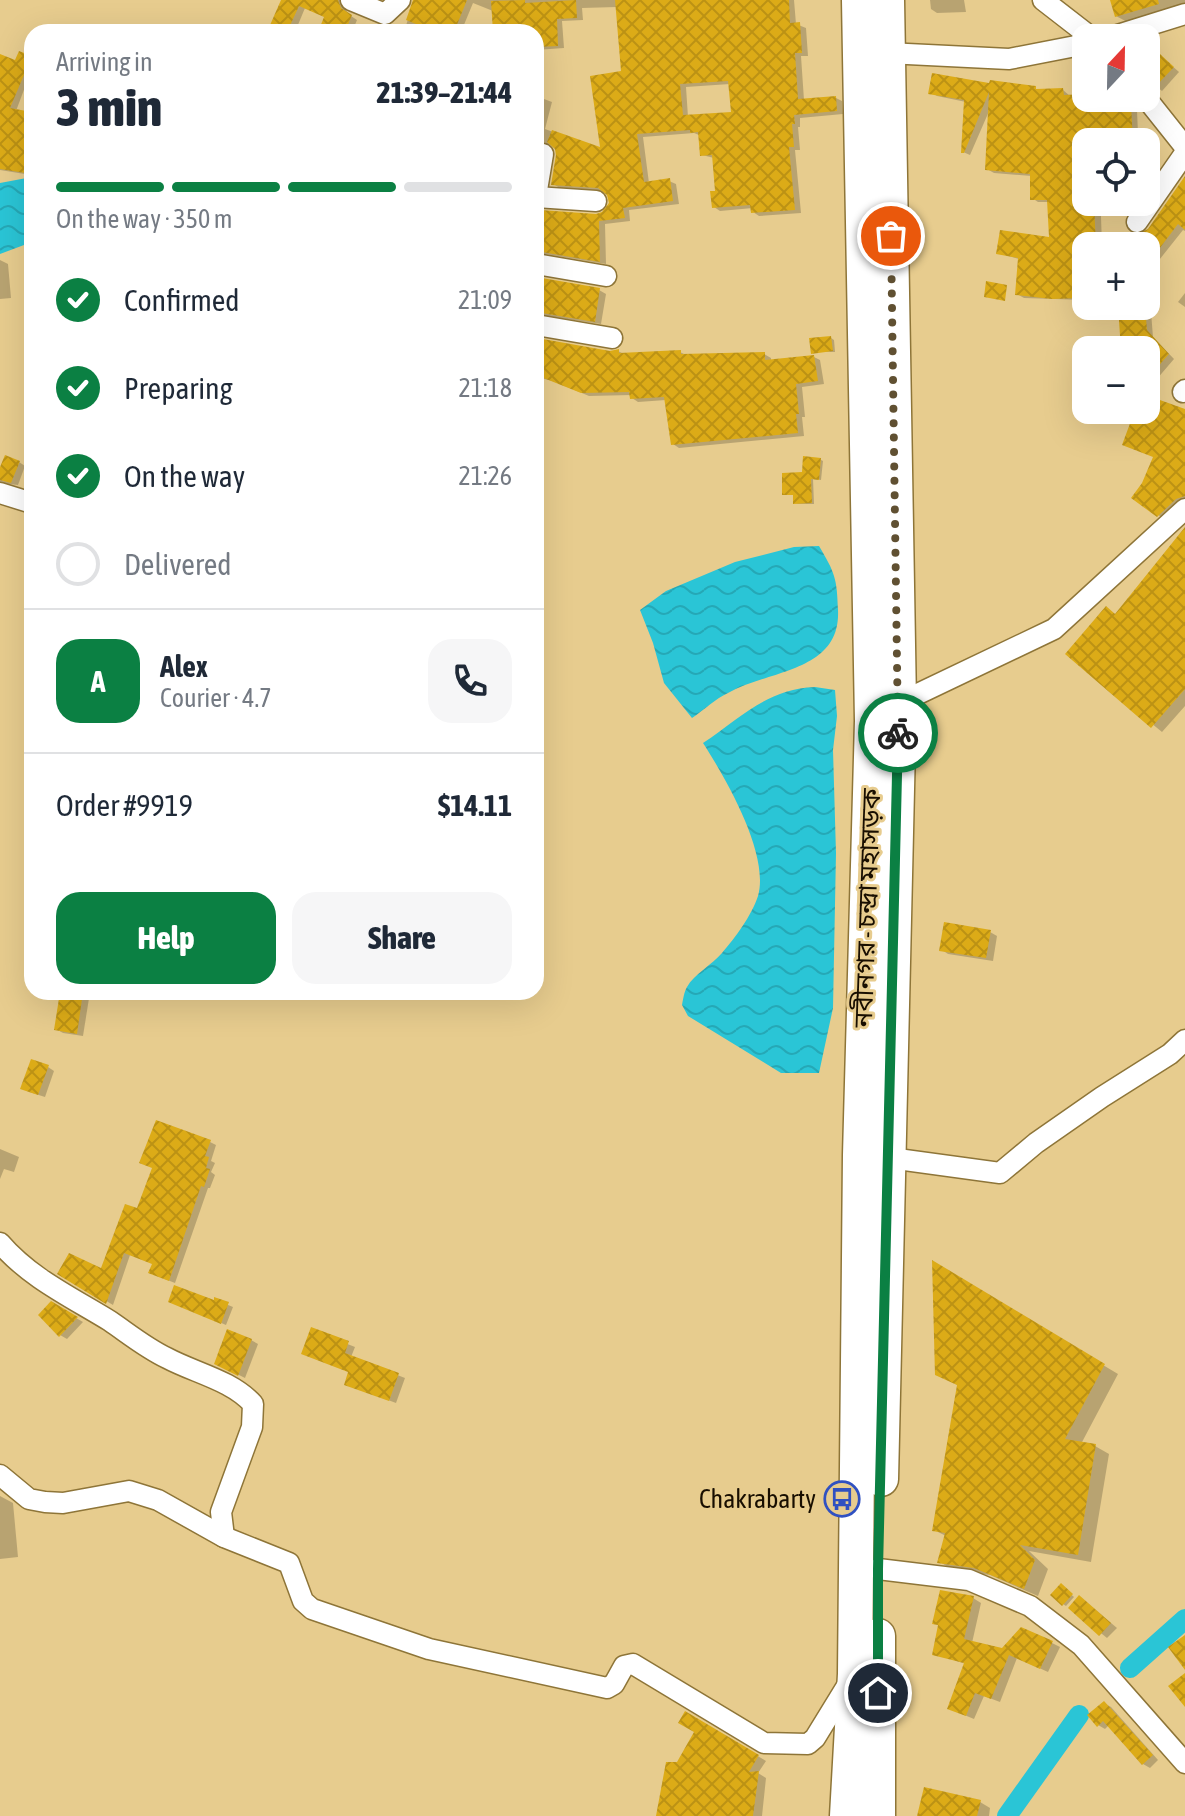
<!DOCTYPE html>
<html lang="en">
<head>
<meta charset="utf-8">
<style>
  body { margin:0; font-family:"Asap Condensed","Noto Sans Bengali",sans-serif; background:#f6f6f7; color:#1f2937; height:100vh; display:flex; flex-direction:column; font-size:30px; white-space:nowrap }
  * { box-sizing:border-box; margin:0 }
  p { font-size:26px; color:#747a83 }
  .icon { flex:none; width:44px; height:44px; fill:none; stroke:currentColor; stroke-width:2; stroke-linecap:round; stroke-linejoin:round }
  .map { position:relative; flex:1; overflow:hidden }
  .sheet { position:absolute; left:24px; top:24px; width:520px; height:976px; display:flex; flex-direction:column; background:#fff; border-radius:24px; box-shadow:0 8px 32px #0002 }
  .sheet>* { flex:none }
  .needle { width:52px; rotate:22deg }
  .tools { position:absolute; left:1072px; top:24px; display:grid; gap:16px }
  .tools a { display:grid; place-items:center; width:88px; height:88px; border-radius:16px; background:#fff; box-shadow:0 8px 32px #0002; font-size:40px }
  .pin { position:absolute; display:grid; place-items:center; width:68px; height:68px; color:#fff; margin:-34px; border:4px solid #fff; border-radius:50%; box-shadow:0 2px 8px #0007 }
  .courier { position:absolute; display:grid; place-items:center; width:80px; height:80px; margin:-40px; border:6px solid #0b8043; border-radius:50%; background:#fff; color:#222; box-shadow:0 2px 10px #0007 }
  .headline em { font-style:normal; font-weight:800 }
  .headline div { display:flex; flex-direction:column-reverse }
  .headline { display:flex; align-items:center; justify-content:space-between; height:136px; padding:0 32px }
  h1 { font-size:52px; font-weight:800; line-height:60px }
  .bar { display:grid; grid-template-columns:repeat(4,1fr); gap:12px 8px; align-content:center; height:96px; padding:0 32px }
  .bar i { height:10px; border-radius:6px; background:#e0e1e3 }
  .bar .selected { background:#0b8043 }
  .bar p { grid-column:span 4 }
  .line { display:flex; align-items:center; gap:20px; padding:0 32px; border-top:2px solid #e0e1e3 }
  .line div { flex:1 }
  .round { display:grid; place-items:center; flex:none; width:84px; height:84px; border-radius:24px; background:#f6f6f7 }
  ol { padding:0 32px; list-style:none }
  li { display:flex; align-items:center; gap:24px; height:88px }
  li p { margin-inline-start:auto }
  li .icon { padding:8px; border-radius:50%; background:#0b8043; color:#fff; stroke-width:4 }
  li:last-child { color:#747a83 }
  li i { width:44px; height:44px; border:4px solid #e0e1e3; border-radius:50% }
  .primary-button { display:flex; gap:16px; margin-top:auto; padding:16px 32px }
  .primary-button a { flex:1; height:92px; border-radius:24px; background:#0b8043; color:#fff; font-size:32px; font-weight:800; line-height:92px; text-align:center }
  .primary-button a+a { background:#f6f6f7; color:#1f2937 }
  .map>svg:first-child { display:block }
  .water { fill:url(#water-waves) }
  .shadow { fill:#0003; fill-rule:evenodd }
  .lines { fill:none; stroke-linecap:round; stroke-linejoin:round }
  .canal { stroke:#2ac5d6; stroke-width:20 }
  .building { fill:url(#building-cross-hatch); fill-rule:evenodd }
  .minor-casing { stroke:#8e7538; stroke-width:23 }
  .trunk-casing { stroke:#8e7538; stroke-width:37 }
  .minor { stroke:#fff; stroke-width:20 }
  .trunk { stroke:#fff; stroke-width:34 }
  .done { stroke:#605032; stroke-width:8; stroke-dasharray:0 14.4 }
  .route { stroke:#0b8043; stroke-width:10 }
  .labels { text-anchor:middle; dominant-baseline:central; stroke-width:6; stroke-linejoin:round; paint-order:stroke }
  .street-label { font-size:26px; fill:#180e00; stroke:#e7cc8e }
  .poi-label { font-size:26px; fill:#180e00; stroke:#e7cc8e; text-anchor:end }
</style>
</head>
<body>
<div class="map">
<svg width="1185" height="1816" viewBox="0 0 1185 1816">
  <defs>
    <pattern id="water-waves" width="16" height="10" patternUnits="userSpaceOnUse" patternTransform="scale(2)"><rect width="16" height="10" fill="#2ac5d6"/><path d="M0 5q4-4 8 0t8 0" fill="none" stroke="#25a8b6"/></pattern>
    <pattern id="building-cross-hatch" width="8" height="8" patternUnits="userSpaceOnUse" patternTransform="scale(2)"><rect width="8" height="8" fill="#dcab17"/><path d="M0 0l8 8M0 8l8-8" fill="none" stroke="#bc9214"/></pattern>
  </defs>
  <rect width="100%" height="100%" fill="#e7cc8e"/>
  <!-- water -->
  <g class="water">
    <path d="M32 177V242L0 254V183Z"/>
    <path d="M819 546C835 573 837 578 838 610 841 672 768 670 728 693 715 699 704 710 692 718L664 683 653 643 640 610 666 591 735 562 794 547Z"/>
    <path d="M815 687 835 690 837 716 833 750 836 853 833 1008 819 1073H781L688 1016 682 1005C683 1000 684 992 687 987 694 974 712 965 722 953 735 938 752 915 758 896 770 854 725 777 703 743 742 717 767 689 815 687Z"/>
  </g>
  <!-- shadow -->
  <g class="shadow">
    <path d="M284 0H347L344 7 348 14 357 20 352 32H320L326 17 305 8 295 32H270Z"/>
    <path d="M414 0H794L796 24 806 28 808 56H801L804 100 836 98 842 101 843 114 800 118V127H798L800 150H795L801 213 759 216 753 212V208L720 211 714 207 717 193 714 158 702 155 699 135 694 133 643 137 649 183 669 181 676 184 679 204 629 210 630 221 605 224 606 264 546 254 538 256 536 210 595 216 608 210 610 195 607 192 560 188 553 184 558 155 554 145 546 144 536 157V96L552 102 545 129 602 150 623 73 617 7 582 8 583 20 562 21 564 48 536 50V32H495L493 11 473 3 461 32H404ZM730 84 733 114 688 117 686 87Z"/>
    <path d="M930 0H964L966 12 937 13 931 9Z"/>
    <path d="M1112 0H1185V8L1131 24 1116 16Z"/>
    <path d="M1146 43 1179 72 1162 91 1146 78Z"/>
    <path d="M20 54 32 59V77L31 80 28 79 16 111 32 114 31 175 0 170V56L16 63Z"/>
    <path d="M991 86 1039 90H1063L1070 96 1092 98 1095 107 1131 106 1137 110 1138 134 1146 133 1152 137 1154 181 1146 182V142H1086V202H1138L1139 210 1135 214 1101 216 1102 246H1086V300L1024 298 1017 294 1019 259 998 253 1051 240 1049 202H1038L1032 198V176L994 173 987 169 990 109 970 155 963 152 966 102 937 96 931 92Z"/>
    <path d="M1185 178V231L1183 230 1148 274 1153 337 1174 359 1156 380H1146V350H1123L1120 306H1146V246H1129L1136 236 1148 232Z"/>
    <path d="M0 260 8 264 11 298 0 299Z"/>
    <path d="M536 279 599 290 606 294 601 324 540 315 536 318Z"/>
    <path d="M1185 293V307L1178 302Z"/>
    <path d="M831 338 834 340 835 352H812Z"/>
    <path d="M536 340 610 353 618 351 624 354 680 352 688 356 764 354 771 358V361L814 357 820 360 824 384 802 387 805 417H802L804 436 679 448 673 444 666 400 638 402 632 398V395L589 396 553 381 540 378 538 382 536 381Z"/>
    <path d="M821 460 823 461 821 480 813 479 814 504H798L795 503V495L784 494Z"/>
    <path d="M19 462 25 466 18 485 0 483V473Z"/>
    <path d="M1185 493V501L1164 519 1134 498Z"/>
    <path d="M1185 529V706L1162 732 1067 654 1106 609 1117 615Z"/>
    <path d="M990 932 997 936 993 961 948 954 942 950Z"/>
    <path d="M62 992H90L83 1036 63 1033 56 1029Z"/>
    <path d="M48 1067 54 1071 45 1097 29 1092Z"/>
    <path d="M210 1142 216 1145 211 1161 215 1163 211 1172 215 1175 210 1188H208L175 1283 157 1276 154 1264 130 1255 113 1305 60 1273 102 1271 138 1210Z"/>
    <path d="M0 1149 19 1157 14 1172 4 1169 0 1179Z"/>
    <path d="M934 1264 1118 1374 1081 1444 1095 1446 1109 1454 1091 1562 1029 1551 1048 1569 1038 1596 990 1575 953 1570 940 1562 946 1536 934 1530 959 1386 937 1374Z"/>
    <path d="M216 1300 233 1307 226 1325 175 1303 215 1302Z"/>
    <path d="M52 1304 83 1322 67 1339 60 1335Z"/>
    <path d="M312 1330 355 1347 351 1357 405 1378 396 1403 353 1387 350 1372Z"/>
    <path d="M251 1340 258 1344 245 1378 223 1367Z"/>
    <path d="M0 1496 13 1503 18 1557 0 1559Z"/>
    <path d="M1063 1587 1074 1597 1066 1606 1063 1604Z"/>
    <path d="M1080 1597 1117 1628 1107 1638 1070 1608Z"/>
    <path d="M973 1598 981 1603 972 1643 1003 1650 1052 1643 1060 1647 1048 1672 1017 1658 1000 1702 984 1696 974 1719 957 1712 966 1664 934 1654 940 1626 934 1623Z"/>
    <path d="M1104 1703 1111 1707 1158 1760 1150 1768 1143 1764 1109 1725 1105 1729 1098 1725Z"/>
    <path d="M686 1713 766 1761 758 1773 766 1778 762 1816H658L679 1764 697 1732Z"/>
    <path d="M980 1802 990 1808 989 1816H919Z"/>
  </g>
  <g class="lines">
    <!-- canal -->
    <g class="canal">
      <path d="M1130 1668 1185 1619"/>
      <path d="M1007 1816 1079 1715"/>
    </g>
  </g>
  <!-- building -->
  <g class="building">
    <path d="M281 0H338L341 8 352 15 345 32H318L324 17 299 6 287 32H267Z"/>
    <path d="M413 0H467L454 32H445L432 27 431 30 406 20Z"/>
    <path d="M525 0V3L576 0 577 18 557 19 558 46 536 47V32H493L491 1Z"/>
    <path d="M615 0H789L790 23 800 22 802 53H795L798 99 836 96 837 111 794 115 795 124H792L794 147H789L795 210 751 213 750 205 712 208 710 191H715L712 155 700 156 698 132 690 133V130L637 134 644 182 670 178 673 201 623 208 625 218 599 221 600 262 536 251 540 210 596 214 602 212 609 203 607 195 598 188 551 185 556 155 555 149 547 142 552 130 600 147 590 76 621 71ZM728 81 731 112 683 115 680 84Z"/>
    <path d="M1110 0H1158L1159 4 1115 17Z"/>
    <path d="M1146 41 1174 67 1154 88 1146 82Z"/>
    <path d="M19 51 32 56 10 108 32 112V164H27L25 173 0 169V54L15 60Z"/>
    <path d="M932 73 989 83 990 80 1036 86V89L1063 88 1064 95 1086 94 1089 106 1131 104 1133 142H1086V202H1094L1096 246H1086V253L1079 254 1082 298 1052 299 1015 295 1018 258 996 254 1000 230 1049 237 1047 200H1030V174L985 170 989 92 964 153H961L964 100 928 94Z"/>
    <path d="M1185 176V230L1178 224 1153 257 1146 252V246H1139L1131 240 1135 235 1148 229Z"/>
    <path d="M536 277 600 288 595 322 536 312Z"/>
    <path d="M986 281 1007 285 1005 301 984 297Z"/>
    <path d="M1118 306H1145L1147 330 1169 354 1146 380V350H1121Z"/>
    <path d="M831 336 833 351 811 354 809 338Z"/>
    <path d="M537 338 610 351 619 349V353L681 350V354L765 352V360L814 355 818 381 796 384 799 414H796L798 433 671 445 664 397 630 399 629 392 581 393 536 375Z"/>
    <path d="M1146 395 1185 409V496L1176 499 1157 517 1131 498 1142 483 1153 457 1122 445 1135 410H1146Z"/>
    <path d="M5 455 20 461 11 483 0 480V467Z"/>
    <path d="M803 456 821 458 819 480 811 479 812 503 793 504V495H782V473L802 472Z"/>
    <path d="M1185 527V689L1151 728 1065 654 1106 606 1115 614Z"/>
    <path d="M944 922 991 930 986 958 939 951Z"/>
    <path d="M60 992H83L77 1034 54 1030Z"/>
    <path d="M31 1059 49 1065 38 1095 20 1089Z"/>
    <path d="M156 1120 211 1140 205 1156 209 1157 206 1168 210 1169 204 1187 201 1186 169 1281 148 1273 152 1264 124 1253 106 1304 57 1274 69 1253 101 1268 125 1204 137 1208 152 1168 139 1163Z"/>
    <path d="M932 1260 1105 1364 1065 1439 1096 1444 1078 1555 1020 1545 1035 1560 1024 1589 974 1568 937 1563 945 1533 932 1531 957 1385 935 1375Z"/>
    <path d="M174 1285 214 1300V1297L229 1302 221 1324 168 1302Z"/>
    <path d="M51 1301 78 1317 59 1337 38 1315Z"/>
    <path d="M311 1327 349 1341 345 1353 399 1373 389 1401 344 1385 348 1372 301 1354Z"/>
    <path d="M227 1329 252 1339 238 1376 214 1364Z"/>
    <path d="M1061 1583 1073 1594 1062 1606 1050 1595Z"/>
    <path d="M940 1590 974 1596 964 1639 1002 1648 1021 1627 1053 1641 1040 1669 1009 1655 991 1699 975 1693 966 1716 947 1709 964 1663 932 1655 938 1625 932 1624Z"/>
    <path d="M1079 1595 1111 1623 1099 1636 1068 1608Z"/>
    <path d="M1185 1635V1670L1168 1647Z"/>
    <path d="M1185 1673V1707L1168 1686Z"/>
    <path d="M1104 1701 1153 1755 1142 1765 1103 1721 1097 1727 1087 1715Z"/>
    <path d="M685 1711 759 1755 749 1772 759 1771 753 1816H656L666 1762H677L694 1732 678 1723Z"/>
    <path d="M924 1787 981 1800 977 1816H917Z"/>
  </g>
  <g class="lines">
    <defs>
      <g id="minor">
        <path d="M351 0 385 14 400 0"/>
        <path d="M1043 0 1092 38"/>
        <path d="M1108 38 1185 14"/>
        <path d="M887 53 1009 59 1086 44"/>
        <path d="M1146 98 1185 147"/>
        <path d="M536 196 543 154"/>
        <path d="M536 197 596 201"/>
        <path d="M1137 222 1185 153"/>
        <path d="M536 264 606 276"/>
        <path d="M536 325 612 338"/>
        <path d="M1183 392 1185 390"/>
        <path d="M0 493 32 503"/>
        <path d="M899 703 1054 629 1185 509"/>
        <path d="M890 1158 1000 1173 1036 1143 1102 1097 1170 1054 1185 1040"/>
        <path d="M0 1243C30 1278 71 1297 110 1321 129 1334 146 1348 167 1358 195 1373 231 1380 253 1404L252 1427 221 1512 224 1537"/>
        <path d="M0 1475 29 1499 45 1502 63 1503 129 1491 158 1500 224 1537 289 1563 303 1601 312 1609 429 1649 607 1688 614 1684 624 1666 633 1664 764 1743 808 1744 815 1738 850 1681"/>
        <path d="M878 1569 969 1580 1030 1606 1081 1645 1185 1763"/>
      </g>
      <g id="trunk">
        <path d="M881 1479 899 703 887 0"/>
        <path d="M847 1816 855 1674 860 1155 872 721 859 0"/>
        <path d="M878 1816V1636"/>
      </g>
    </defs>
    <!-- minor casing -->
    <use href="#minor" class="minor-casing"/>
    <!-- trunk casing -->
    <use href="#trunk" class="trunk-casing"/>
    <!-- minor -->
    <use href="#minor" class="minor"/>
    <!-- trunk -->
    <use href="#trunk" class="trunk"/>
  </g>
  <g class="lines">
    <!-- done -->
    <path class="done" d="M891 236 898 733"/>
    <!-- route -->
    <path class="route" d="M878 1693V1569L898 733"/>
  </g>
  <!-- icons -->
  <defs>
    <symbol id="bus-ring" viewBox="-11 -11 22 22"><circle r="9.5" fill="#e7cc8e" stroke="#3051c1" stroke-width="1.5"/><path d="M-5-6H5V4H4V6H2V4H-2V6H-4V4H-5ZM-3.5-4V0h7V-4ZM-3.5 1.2v1.5H-2V1.2ZM2 1.2v1.5H3.5V1.2Z" fill="#3051c1"/></symbol>
  </defs>
  <g fill-rule="evenodd">
    <use href="#bus-ring" x="822" y="1479" width="40" height="40"/>
  </g>
  <g class="labels">
    <!-- street labels -->
    <g class="street-label">
      <text transform="translate(867 908) rotate(-88)">নবীনগর - চন্দ্রা মহাসড়ক</text>
    </g>
    <!-- poi labels -->
    <g class="poi-label">
      <text x="816" y="1499">Chakrabarty</text>
    </g>
  </g>
</svg>
<div class="tools">
<a><svg class="needle" viewBox="-14 -14 28 28"><path d="M0-13l5 13h-10z" fill="#e53935"/><path d="M0 13l5-13h-10z" fill="#747a83"/></svg></a>
<a><svg class="icon" aria-label="locate" viewBox="0 0 24 24"><circle cx="12" cy="12" r="6"/><path d="M12 2v4M12 18v4M2 12h4M18 12h4"/></svg></a>
<a>+</a>
<a>−</a>
</div>
<div class="pin" style="left:891px;top:236px;background:#ea580c"><svg class="icon" aria-label="bag" viewBox="0 0 24 24"><path d="M5 8h14l-1 12H6zM9 8a3 3 0 0 1 6 0"/></svg></div>
<div class="pin" style="left:878px;top:1693px;background:#1f2937"><svg class="icon" aria-label="home" viewBox="0 0 24 24"><path d="M3 11l9-7 9 7M6 9v11h12V9"/></svg></div>
<div class="courier" style="left:898px;top:733px"><svg class="icon" aria-label="bike" viewBox="0 0 24 24"><circle cx="6" cy="16" r="4"/><circle cx="18" cy="16" r="4"/><path d="M6 16l4-8h5l3 8M10 8l3 8H6M13 5h3"/></svg></div>
<section class="sheet">
<div class="headline"><div><h1>3 min</h1><p>Arriving in</p></div><em>21:39–21:44</em></div>
<div class="bar"><i class="selected"></i><i class="selected"></i><i class="selected"></i><i></i><p>On the way · 350 m</p></div>
<ol>
<li><svg class="icon" aria-label="check" viewBox="0 0 24 24"><path d="M5 12l5 5 9-10"/></svg>Confirmed<p>21:09</p></li>
<li><svg class="icon" aria-label="check" viewBox="0 0 24 24"><path d="M5 12l5 5 9-10"/></svg>Preparing<p>21:18</p></li>
<li><svg class="icon" aria-label="check" viewBox="0 0 24 24"><path d="M5 12l5 5 9-10"/></svg>On the way<p>21:26</p></li>
<li><i></i>Delivered</li>
</ol>
<div class="line" style="height:144px"><b class="round" style="background:#0b8043;color:#fff">A</b><div><b>Alex</b><p>Courier · 4.7</p></div><a class="round"><svg class="icon" aria-label="phone" viewBox="0 0 24 24"><path d="M5 4h4l2 5-3 2q2 4 5 5l2-3 5 2v4C11 20 4 13 5 4z"/></svg></a></div>
<div class="line" style="height:104px"><div>Order #9919</div><b>$14.11</b></div>
<div class="primary-button"><a>Help</a><a>Share</a></div>
</section>
</div>
</body>
</html>
